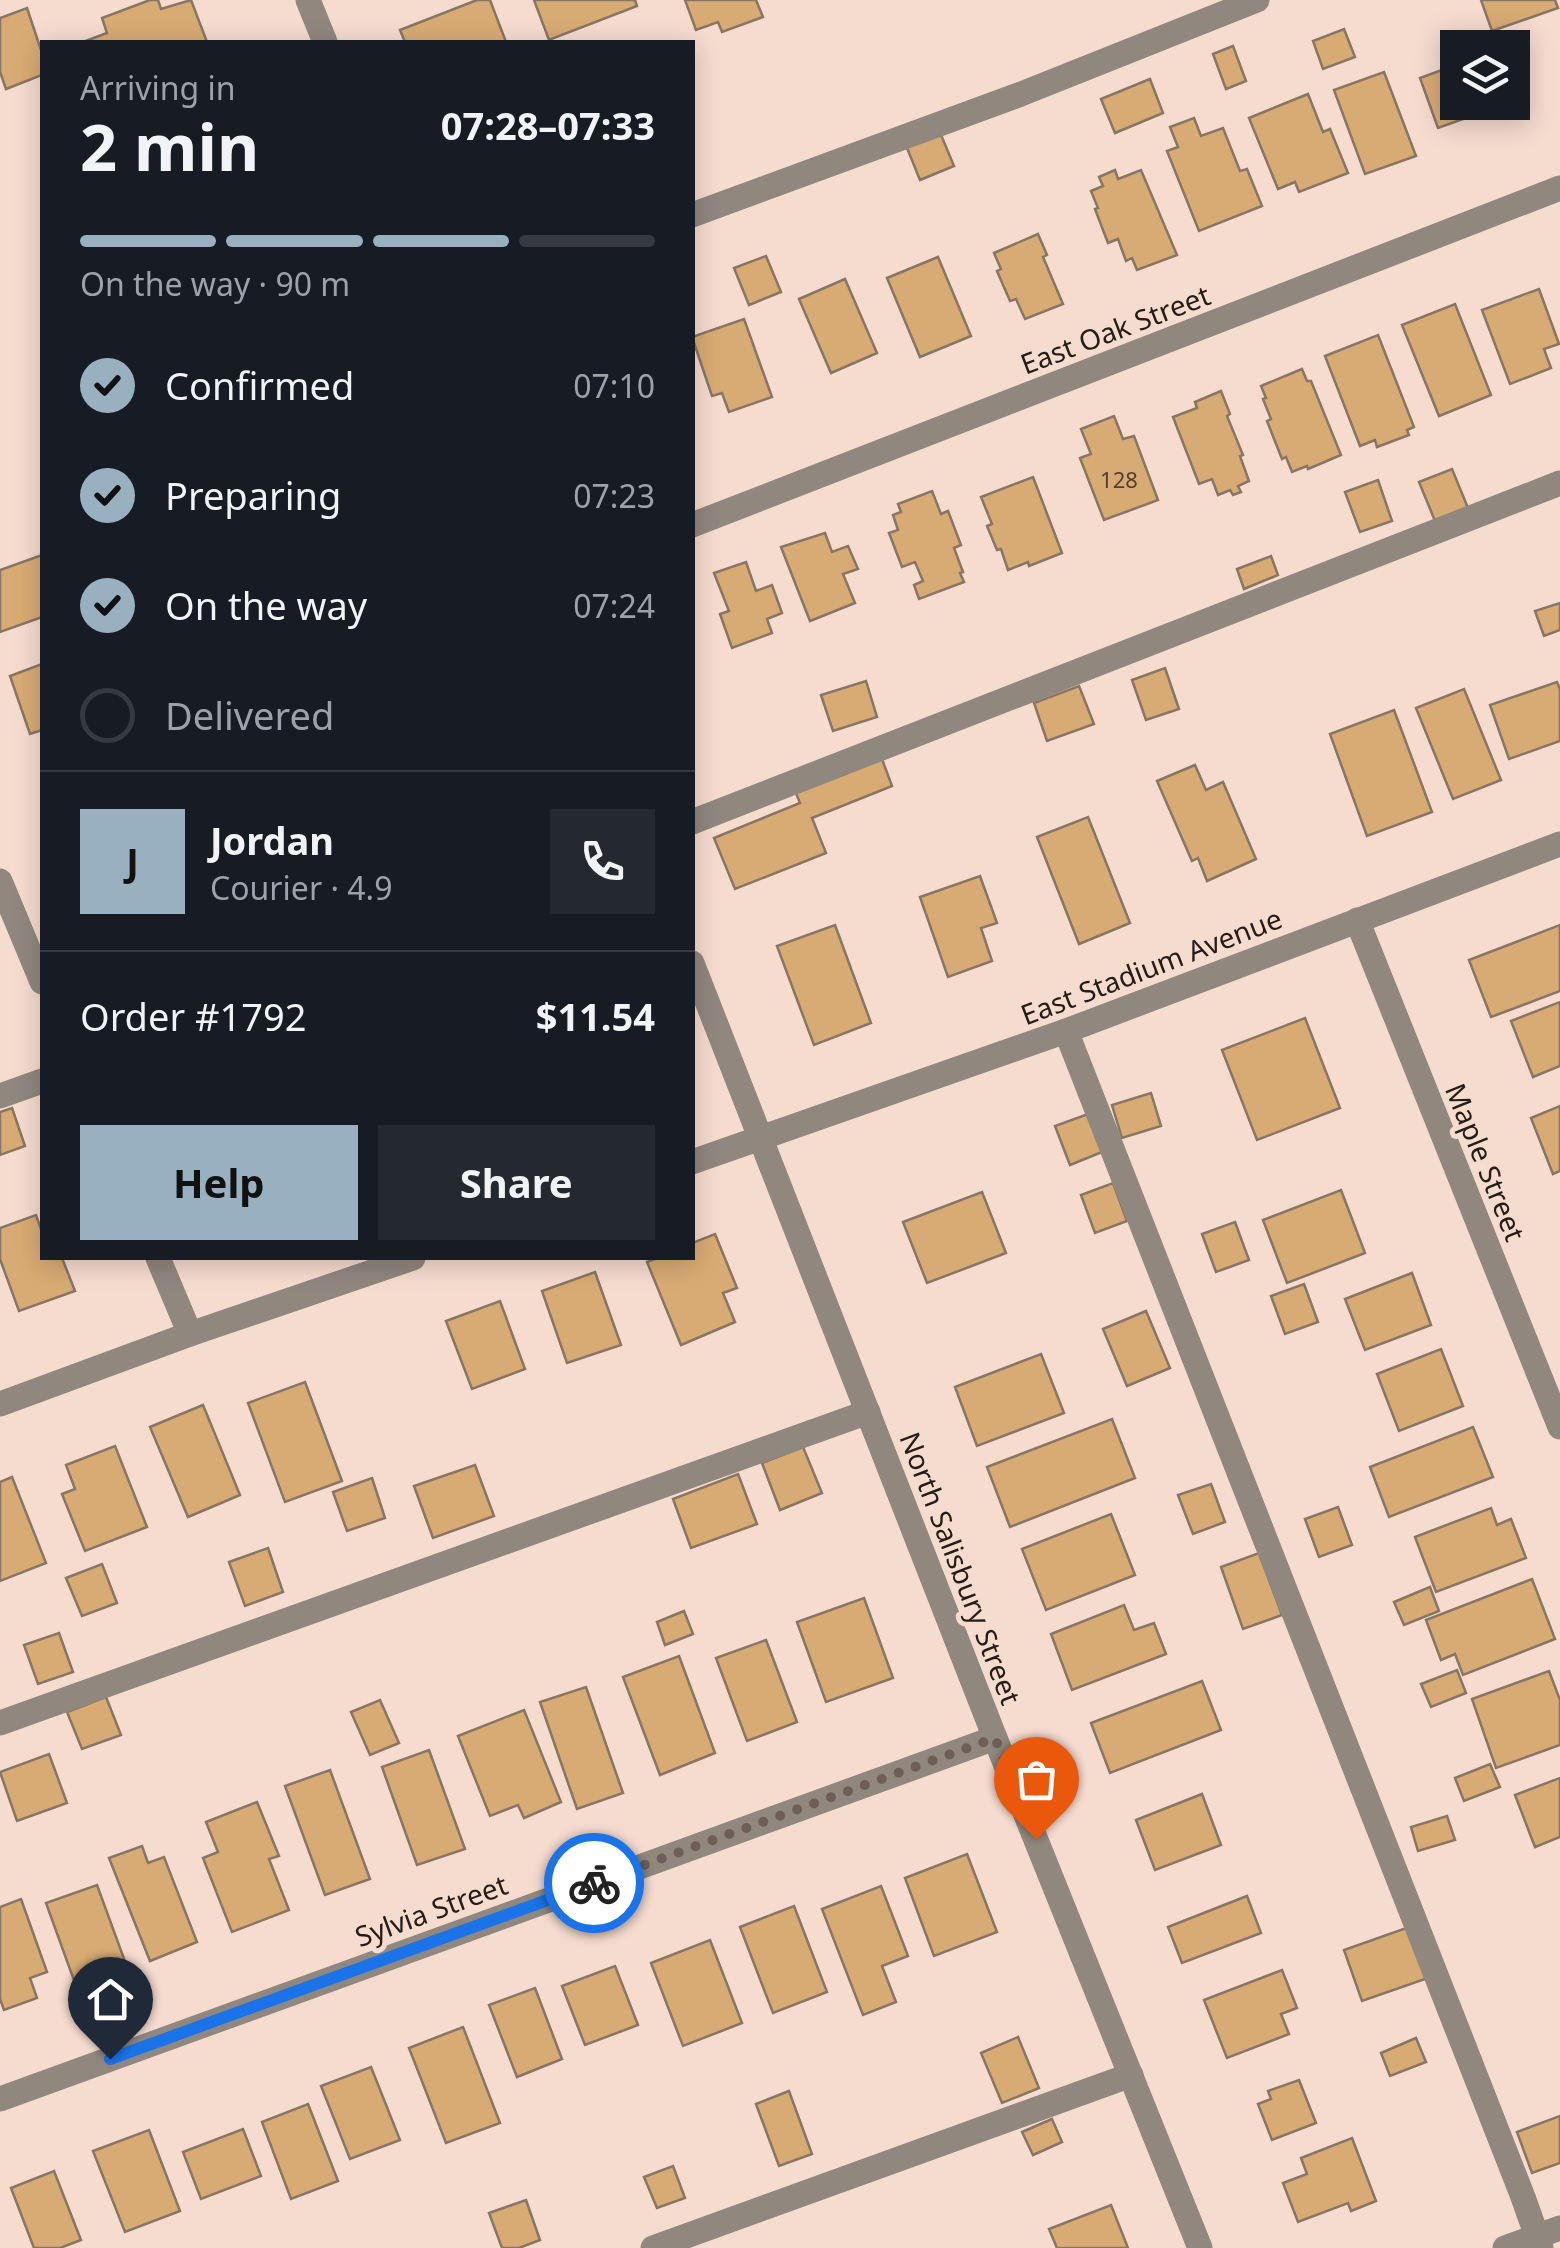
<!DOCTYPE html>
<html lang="en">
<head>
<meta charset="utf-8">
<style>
  body { margin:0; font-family:"Noto Sans",sans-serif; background:#242831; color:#f1f3f6; height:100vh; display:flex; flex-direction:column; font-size:38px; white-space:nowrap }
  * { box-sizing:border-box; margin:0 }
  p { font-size:32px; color:#9ea1a6 }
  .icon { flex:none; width:55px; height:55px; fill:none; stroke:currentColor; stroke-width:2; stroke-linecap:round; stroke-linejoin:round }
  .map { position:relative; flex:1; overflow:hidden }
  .details { position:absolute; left:40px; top:40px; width:655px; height:1220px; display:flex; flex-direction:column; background:#171b24; border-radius:0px; box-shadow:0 5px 25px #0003 }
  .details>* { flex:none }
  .fabs { position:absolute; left:1440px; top:30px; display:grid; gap:20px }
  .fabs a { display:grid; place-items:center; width:90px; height:90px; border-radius:0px; background:#171b24; box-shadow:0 5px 25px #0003; font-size:50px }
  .pin { position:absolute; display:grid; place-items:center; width:85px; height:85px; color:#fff; margin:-102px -42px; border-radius:50% 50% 50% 0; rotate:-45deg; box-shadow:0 0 10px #0007 }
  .pin .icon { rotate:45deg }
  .courier { position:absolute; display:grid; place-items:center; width:100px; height:100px; margin:-50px; border:8px solid #1a73e8; border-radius:50%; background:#fff; color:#222; box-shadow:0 2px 12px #0007 }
  .overview em { font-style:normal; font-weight:700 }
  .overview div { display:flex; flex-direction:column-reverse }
  .overview { display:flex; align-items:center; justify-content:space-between; height:170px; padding:0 40px }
  h1 { font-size:65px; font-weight:700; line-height:75px }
  .bar { display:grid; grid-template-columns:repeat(4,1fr); gap:15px 10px; align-content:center; height:120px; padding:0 40px }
  .bar i { height:12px; border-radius:8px; background:#363941 }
  .bar .active { background:#99b0c0 }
  .bar p { grid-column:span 4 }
  .line { display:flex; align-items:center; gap:25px; padding:0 40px; border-top:2px solid #363941 }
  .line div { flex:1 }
  .round { display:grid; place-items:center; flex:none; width:105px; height:105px; border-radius:0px; background:#242831 }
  ol { padding:0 40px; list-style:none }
  li { display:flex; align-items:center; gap:30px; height:110px }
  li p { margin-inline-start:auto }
  li .icon { padding:10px; border-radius:50%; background:#99b0c0; color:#111; stroke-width:4 }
  li:last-child { color:#9ea1a6 }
  li i { width:55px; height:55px; border:5px solid #363941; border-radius:50% }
  .primary-button { display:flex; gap:20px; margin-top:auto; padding:20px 40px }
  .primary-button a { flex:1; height:115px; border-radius:0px; background:#99b0c0; color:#111; font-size:40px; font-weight:700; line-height:115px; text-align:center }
  .primary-button a+a { background:#242831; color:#f1f3f6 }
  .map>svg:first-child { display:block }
  .building { fill:#d9ab74; stroke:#877663; stroke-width:2.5 }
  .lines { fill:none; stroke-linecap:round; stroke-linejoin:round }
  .minor { stroke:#90877f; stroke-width:25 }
  .done { stroke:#6e5e57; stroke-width:10; stroke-dasharray:0 18 }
  .route { stroke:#1a73e8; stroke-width:12 }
  .labels { text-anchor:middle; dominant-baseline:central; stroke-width:10; stroke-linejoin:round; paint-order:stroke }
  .number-label { font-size:22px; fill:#523f2e }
  .street-label { font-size:28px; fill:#251b17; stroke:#f6dbcf }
</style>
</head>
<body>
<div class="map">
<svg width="1560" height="2248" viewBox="0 0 1560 2248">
  <rect width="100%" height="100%" fill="#f6dbcf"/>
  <!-- building -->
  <g class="building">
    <path d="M150 0H158L161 9 191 0 207 42H83L107 33 102 18Z"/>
    <path d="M477 0H490L506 42H405L400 30Z"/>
    <path d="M534 0H635L637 6 549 40Z"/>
    <path d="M685 0H756L763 17 722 32 718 22 696 30Z"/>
    <path d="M1481 0H1555L1558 8 1492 31Z"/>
    <path d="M27 8 42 53V75L6 89 0 72V18Z"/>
    <path d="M1344 29 1355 57 1323 69 1313 41Z"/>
    <path d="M1233 46 1246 81 1226 89 1213 54Z"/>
    <path d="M1458 64V102H1480L1483 112 1438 128 1420 78Z"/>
    <path d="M1384 72 1416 156 1365 174 1334 90Z"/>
    <path d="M1150 79 1163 113 1115 133 1101 99Z"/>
    <path d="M1308 94 1323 132 1330 129 1348 173 1299 192 1295 182 1278 189 1249 118Z"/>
    <path d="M1194 118 1201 136 1223 128 1240 171 1247 169 1262 206 1199 231 1167 151 1178 147 1170 127Z"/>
    <path d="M939 130 954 166 920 180 905 143Z"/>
    <path d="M1115 170 1118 179 1141 170 1177 255 1137 270 1132 258 1126 261 1118 239 1108 243 1095 209 1098 208 1091 191 1103 186 1099 177Z"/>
    <path d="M1038 234 1047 255 1043 257 1063 304 1025 319 1016 299 1010 301 997 271 1001 269 994 253Z"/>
    <path d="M766 256 781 292 749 305 734 268Z"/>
    <path d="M938 257 971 336 920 357 887 278Z"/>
    <path d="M845 279 877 353 831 373 799 299Z"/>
    <path d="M1539 289 1559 344 1544 349 1551 368 1510 384 1482 310Z"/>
    <path d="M1455 304 1491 395 1439 416 1402 325Z"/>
    <path d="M744 319 772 397 729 412 722 393 712 396 692 337Z"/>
    <path d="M1378 335 1414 427 1407 430 1409 435 1377 447 1375 440 1360 446 1325 356Z"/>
    <path d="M1302 369 1307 381H1311L1341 455 1308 469 1307 466 1292 472 1286 457 1282 459 1267 421 1271 419 1263 399 1266 398 1261 386Z"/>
    <path d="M1221 391 1230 414 1227 416 1243 455 1240 456 1249 481 1238 486 1241 492 1233 495 1230 490 1218 495 1212 479 1199 484 1173 417 1197 408 1195 402Z"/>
    <path d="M1114 416 1123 439 1134 436 1158 500 1104 520 1080 458 1091 454 1081 429Z"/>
    <path d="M1452 469 1468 508 1435 521 1419 482Z"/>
    <path d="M1033 477 1062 553 1029 566 1028 562 1008 570 1001 549 997 550 987 526 992 524 981 497Z"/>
    <path d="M1378 480 1392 521 1360 532 1345 492Z"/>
    <path d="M932 491 941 514 948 511 961 545 954 548 963 572 960 573 964 582 919 599 914 585 923 581 915 562 902 567 889 533 898 530 893 515 901 512 898 504Z"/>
    <path d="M825 533 832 552 848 546 858 569 843 574 855 603 810 621 781 547Z"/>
    <path d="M42 555V617L0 632V570Z"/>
    <path d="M1271 556 1278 575 1244 589 1237 569Z"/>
    <path d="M746 562 756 591 772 585 782 613 767 619 772 633 732 648 720 614 729 611 714 573Z"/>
    <path d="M1560 603V630L1544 636 1535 611Z"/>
    <path d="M42 664V730L30 734 10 676Z"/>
    <path d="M1165 668 1179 709 1146 720 1132 680Z"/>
    <path d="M866 681 877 717 833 731 821 695Z"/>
    <path d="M1557 682 1560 689V741L1509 759 1490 705Z"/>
    <path d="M1079 686 1094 724 1047 741 1034 703Z"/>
    <path d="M1464 689 1501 780 1453 799 1416 708Z"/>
    <path d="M1394 710 1432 812 1367 836 1330 734Z"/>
    <path d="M882 759 892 786 812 818 826 853 735 889 714 838 800 803 796 793Z"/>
    <path d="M1195 765 1206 790 1223 782 1256 859 1207 881 1198 858 1192 861 1157 781Z"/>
    <path d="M1088 817 1130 923 1079 944 1037 837Z"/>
    <path d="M980 876 997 923 981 928 992 961 948 977 920 897Z"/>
    <path d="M835 925 871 1023 814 1045 777 946Z"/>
    <path d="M1560 925V991L1491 1017 1469 960Z"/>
    <path d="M1560 1002V1066L1533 1077 1511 1021Z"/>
    <path d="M1305 1018 1340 1108 1257 1140 1222 1050Z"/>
    <path d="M1151 1093 1161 1126 1122 1138 1112 1105Z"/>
    <path d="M1560 1106V1171L1553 1174 1531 1118Z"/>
    <path d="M12 1108 25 1146 0 1155V1112Z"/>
    <path d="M1088 1114 1102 1152 1070 1165 1055 1126Z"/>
    <path d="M1113 1183 1127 1221 1095 1233 1081 1195Z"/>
    <path d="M1341 1190 1365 1253 1287 1283 1263 1220Z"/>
    <path d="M982 1192 1006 1253 927 1283 903 1222Z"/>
    <path d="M36 1215 42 1232V1258H62L75 1291 19 1311 0 1259V1228Z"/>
    <path d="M1235 1222 1249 1260 1216 1272 1202 1234Z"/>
    <path d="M715 1234 737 1288 723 1293 735 1322 681 1345 647 1262 657 1258H692V1243Z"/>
    <path d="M595 1272 621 1345 567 1363 542 1291Z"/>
    <path d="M1412 1273 1431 1325 1365 1350 1345 1299Z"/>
    <path d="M1304 1284 1318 1322 1285 1334 1271 1296Z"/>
    <path d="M500 1301 525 1369 472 1389 446 1321Z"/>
    <path d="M1146 1311 1170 1368 1127 1386 1103 1329Z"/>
    <path d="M1441 1349 1463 1406 1399 1431 1377 1374Z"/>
    <path d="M1041 1354 1064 1413 977 1446 955 1387Z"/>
    <path d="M305 1382 342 1481 285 1502 248 1403Z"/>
    <path d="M203 1405 240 1495 188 1517 150 1427Z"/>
    <path d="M1112 1419 1135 1478 1010 1527 987 1467Z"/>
    <path d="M1473 1427 1493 1477 1389 1517 1370 1467Z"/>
    <path d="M115 1446 147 1527 85 1551 62 1494 75 1489 66 1465Z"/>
    <path d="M803 1447 822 1493 780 1510 762 1463Z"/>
    <path d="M475 1465 494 1516 433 1538 414 1486Z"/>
    <path d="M738 1474 757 1524 691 1548 673 1499Z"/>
    <path d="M12 1477 46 1563 0 1581V1482Z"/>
    <path d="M372 1478 385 1518 347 1531 333 1492Z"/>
    <path d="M1211 1484 1225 1522 1193 1534 1178 1495Z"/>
    <path d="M1338 1507 1352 1545 1319 1557 1305 1519Z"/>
    <path d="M1491 1508 1497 1525 1511 1519 1526 1558 1436 1592 1415 1537Z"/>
    <path d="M1111 1514 1135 1575 1046 1610 1022 1549Z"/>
    <path d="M268 1548 283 1592 245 1606 229 1562Z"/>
    <path d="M1259 1553 1282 1615 1243 1629 1221 1567Z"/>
    <path d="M102 1564 117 1603 82 1616 66 1578Z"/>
    <path d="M1532 1579 1555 1639 1463 1675 1455 1654 1441 1660 1426 1620Z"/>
    <path d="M1430 1587 1439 1611 1404 1625 1394 1602Z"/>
    <path d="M864 1598 893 1678 826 1702 797 1622Z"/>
    <path d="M1124 1605 1134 1630 1154 1623 1166 1654 1072 1690 1051 1634Z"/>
    <path d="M684 1611 693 1634 665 1645 657 1622Z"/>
    <path d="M59 1633 73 1672 38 1684 24 1645Z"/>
    <path d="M766 1640 797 1722 747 1741 716 1658Z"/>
    <path d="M679 1656 715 1753 660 1775 623 1677Z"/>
    <path d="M1457 1670 1466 1693 1431 1707 1421 1684Z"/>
    <path d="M1549 1671 1560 1700V1745L1496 1768 1472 1699Z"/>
    <path d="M1202 1681 1221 1730 1110 1773 1091 1723Z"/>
    <path d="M586 1687 623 1793 577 1809 540 1702Z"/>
    <path d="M106 1697 121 1735 82 1749 67 1712Z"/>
    <path d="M380 1700 399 1743 370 1755 351 1712Z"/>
    <path d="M524 1710 561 1802 524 1818 518 1805 490 1816 458 1736Z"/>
    <path d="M429 1750 465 1849 417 1865 382 1767Z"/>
    <path d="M49 1754 67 1803 17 1821 0 1772Z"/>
    <path d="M1490 1764 1500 1787 1464 1801 1455 1778Z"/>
    <path d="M330 1770 370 1879 325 1895 285 1786Z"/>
    <path d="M1560 1778V1837L1535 1847 1515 1795Z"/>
    <path d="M1202 1794 1221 1845 1155 1870 1136 1820Z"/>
    <path d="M257 1802 279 1856 269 1859 289 1910 232 1932 203 1858 218 1852 206 1822Z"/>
    <path d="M1447 1816 1455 1840 1418 1851 1411 1827Z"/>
    <path d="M142 1846 148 1863 164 1857 197 1942 150 1961 109 1858Z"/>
    <path d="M967 1854 997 1932 934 1956 905 1878Z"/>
    <path d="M97 1885 127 1967 76 1986 46 1903Z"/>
    <path d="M881 1886 908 1956 882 1966 896 2002 863 2015 822 1909Z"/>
    <path d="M1247 1896 1261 1933 1182 1963 1168 1927Z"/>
    <path d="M21 1899 47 1972 30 1978 37 1998 4 2010 0 1999V1907Z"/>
    <path d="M794 1906 827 1992 773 2013 740 1927Z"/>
    <path d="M1409 1927 1428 1978 1362 2001 1344 1950Z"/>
    <path d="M710 1940 742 2023 683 2046 651 1963Z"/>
    <path d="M615 1966 638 2025 585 2045 562 1986Z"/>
    <path d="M1282 1970 1297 2008 1281 2014 1289 2034 1227 2058 1204 2000Z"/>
    <path d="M535 1988 562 2059 517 2077 489 2005Z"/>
    <path d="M463 2027 500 2123 446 2143 409 2048Z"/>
    <path d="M1018 2037 1039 2088 1002 2103 981 2053Z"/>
    <path d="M1416 2038 1426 2062 1390 2076 1381 2053Z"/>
    <path d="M371 2067 400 2140 350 2159 321 2086Z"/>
    <path d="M1299 2080 1316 2123 1272 2140 1258 2104 1271 2099 1268 2091Z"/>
    <path d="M789 2091 812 2154 779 2166 756 2104Z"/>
    <path d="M308 2104 338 2181 291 2199 262 2122Z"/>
    <path d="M1560 2116V2163L1532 2173 1517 2132Z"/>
    <path d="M1052 2119 1062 2142 1033 2155 1022 2132Z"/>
    <path d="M243 2129 261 2176 201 2199 183 2152Z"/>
    <path d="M149 2130 180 2211 125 2232 93 2151Z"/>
    <path d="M1352 2138 1376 2201 1351 2211 1348 2203 1298 2222 1283 2183 1307 2174 1301 2158Z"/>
    <path d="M673 2166 685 2198 657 2208 644 2177Z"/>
    <path d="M54 2171 81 2240 60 2248H34L11 2188Z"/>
    <path d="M526 2200 540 2240 519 2248H502L489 2213Z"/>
    <path d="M1111 2205 1128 2248H1057L1049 2229Z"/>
  </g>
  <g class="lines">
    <!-- minor -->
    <g class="minor">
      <path d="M308 0 325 42"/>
      <path d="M692 215 1021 94 1257 0"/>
      <path d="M692 525 1560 188"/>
      <path d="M692 822 1560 483"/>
      <path d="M0 881 42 982"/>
      <path d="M1357 920 1560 1427"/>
      <path d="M692 963 995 1738 1200 2248"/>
      <path d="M1066 1031 1523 2197 1541 2248"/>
      <path d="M0 1096 42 1081"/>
      <path d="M692 1162 1066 1031 1560 844"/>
      <path d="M158 1258 190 1334"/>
      <path d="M0 1404 190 1334 413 1258"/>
      <path d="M0 1723 868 1412"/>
      <path d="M0 2099 995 1738"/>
      <path d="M653 2248 1131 2075"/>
      <path d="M1505 2248 1560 2228"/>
    </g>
  </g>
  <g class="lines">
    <!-- done -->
    <path class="done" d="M594 1883 995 1738 1036 1839"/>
    <!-- route -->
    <path class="route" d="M110 2059 594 1883"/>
  </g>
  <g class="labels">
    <!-- number labels -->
    <g class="number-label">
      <text x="1119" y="479">128</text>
    </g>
    <!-- street labels -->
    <g class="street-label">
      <text transform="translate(1115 329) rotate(-21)">East Oak Street</text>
      <text transform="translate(1151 966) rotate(-21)">East Stadium Avenue</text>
      <text transform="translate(1486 1162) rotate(68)">Maple Street</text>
      <text transform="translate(961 1568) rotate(69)">North Salisbury Street</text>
      <text transform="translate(431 1910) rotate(-20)">Sylvia Street</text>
    </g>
  </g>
</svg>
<div class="fabs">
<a><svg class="icon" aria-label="layers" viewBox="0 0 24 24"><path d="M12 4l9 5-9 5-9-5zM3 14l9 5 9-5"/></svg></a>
</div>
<div class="pin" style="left:1036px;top:1839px;background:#ea580c"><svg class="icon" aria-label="bag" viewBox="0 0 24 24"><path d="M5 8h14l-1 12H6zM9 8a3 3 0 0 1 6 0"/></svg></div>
<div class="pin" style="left:110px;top:2059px;background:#1f2937"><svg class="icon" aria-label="home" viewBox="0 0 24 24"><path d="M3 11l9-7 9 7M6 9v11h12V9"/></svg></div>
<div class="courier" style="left:594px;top:1883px"><svg class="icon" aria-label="bike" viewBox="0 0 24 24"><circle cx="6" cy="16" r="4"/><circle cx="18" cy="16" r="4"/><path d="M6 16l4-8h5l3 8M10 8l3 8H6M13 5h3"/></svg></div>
<section class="details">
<div class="overview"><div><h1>2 min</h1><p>Arriving in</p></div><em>07:28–07:33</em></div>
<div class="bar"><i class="active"></i><i class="active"></i><i class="active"></i><i></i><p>On the way · 90 m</p></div>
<ol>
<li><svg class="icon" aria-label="check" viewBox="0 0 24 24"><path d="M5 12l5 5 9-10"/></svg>Confirmed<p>07:10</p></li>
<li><svg class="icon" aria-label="check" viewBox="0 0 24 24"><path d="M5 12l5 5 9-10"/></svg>Preparing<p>07:23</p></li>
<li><svg class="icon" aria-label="check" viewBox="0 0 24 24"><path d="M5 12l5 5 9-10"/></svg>On the way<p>07:24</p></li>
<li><i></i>Delivered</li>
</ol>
<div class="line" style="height:180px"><b class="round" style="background:#99b0c0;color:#111">J</b><div><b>Jordan</b><p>Courier · 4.9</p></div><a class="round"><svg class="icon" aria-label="phone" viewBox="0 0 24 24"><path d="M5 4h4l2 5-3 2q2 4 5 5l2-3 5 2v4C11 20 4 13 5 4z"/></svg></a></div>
<div class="line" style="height:130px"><div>Order #1792</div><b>$11.54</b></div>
<div class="primary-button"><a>Help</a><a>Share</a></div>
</section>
</div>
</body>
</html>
